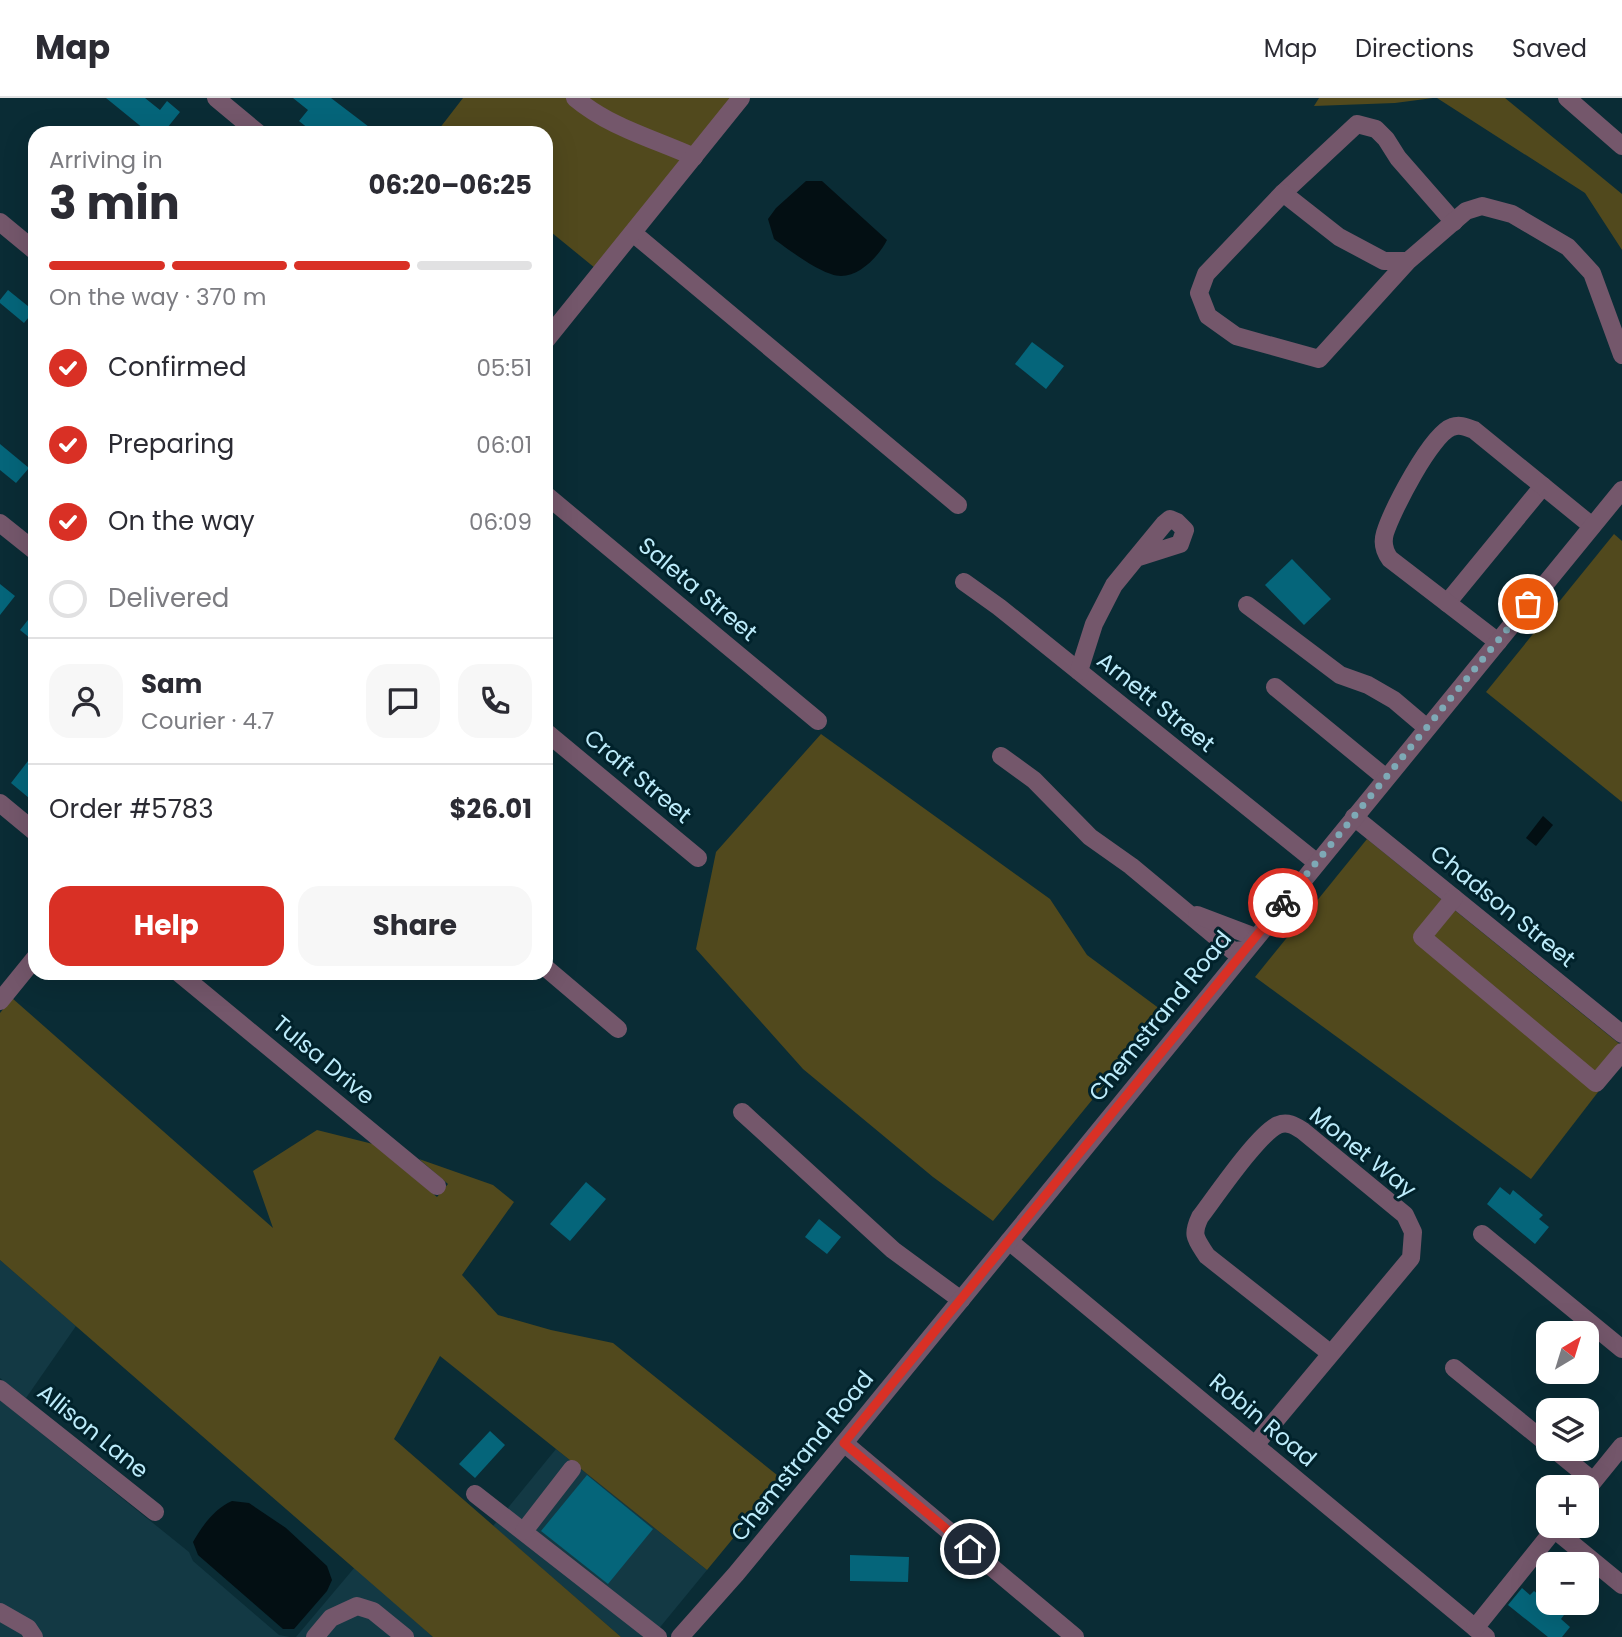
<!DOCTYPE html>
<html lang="en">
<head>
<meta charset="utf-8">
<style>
  body { margin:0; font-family:Poppins,sans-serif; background:#f7f7f7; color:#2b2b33; height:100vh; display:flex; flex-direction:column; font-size:26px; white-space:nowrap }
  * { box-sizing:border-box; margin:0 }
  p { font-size:23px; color:#7c7c81 }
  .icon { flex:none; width:38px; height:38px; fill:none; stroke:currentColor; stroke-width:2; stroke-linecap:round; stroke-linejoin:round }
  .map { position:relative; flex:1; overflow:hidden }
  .details { position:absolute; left:28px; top:28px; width:525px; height:854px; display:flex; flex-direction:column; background:#fff; border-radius:21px; box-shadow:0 7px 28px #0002 }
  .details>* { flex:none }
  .needle { width:46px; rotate:38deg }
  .buttons { position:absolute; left:1536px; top:1223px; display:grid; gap:14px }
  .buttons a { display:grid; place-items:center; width:63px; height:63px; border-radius:14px; background:#fff; box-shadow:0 7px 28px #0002; font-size:35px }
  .pin { position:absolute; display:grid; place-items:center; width:60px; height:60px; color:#fff; margin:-30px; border:4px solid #fff; border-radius:50%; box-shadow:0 2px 7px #0007 }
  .courier { position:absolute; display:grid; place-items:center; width:70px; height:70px; margin:-35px; border:5px solid #d93025; border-radius:50%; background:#fff; color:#222; box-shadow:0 2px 9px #0007 }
  .head em { font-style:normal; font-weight:700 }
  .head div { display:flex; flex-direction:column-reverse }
  .head { display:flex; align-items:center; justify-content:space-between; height:119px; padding:0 21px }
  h1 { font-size:46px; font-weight:700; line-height:52px }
  .bar { display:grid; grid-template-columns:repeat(4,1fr); gap:10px 7px; align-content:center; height:84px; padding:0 21px }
  .bar i { height:9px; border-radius:5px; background:#e1e1e2 }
  .bar .current { background:#d93025 }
  .bar p { grid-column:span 4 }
  .line { display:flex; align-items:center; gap:18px; padding:0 21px; border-top:2px solid #e1e1e2 }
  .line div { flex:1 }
  .round { display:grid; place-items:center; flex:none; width:74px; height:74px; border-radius:21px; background:#f7f7f7 }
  ol { padding:0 21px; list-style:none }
  li { display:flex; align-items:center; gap:21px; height:77px }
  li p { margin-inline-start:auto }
  li .icon { padding:7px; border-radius:50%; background:#d93025; color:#fff; stroke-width:4 }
  li:last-child { color:#7c7c81 }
  li i { width:38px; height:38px; border:4px solid #e1e1e2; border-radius:50% }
  .button { display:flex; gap:14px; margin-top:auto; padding:14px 21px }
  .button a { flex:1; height:80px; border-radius:21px; background:#d93025; color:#fff; font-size:28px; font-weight:700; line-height:80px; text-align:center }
  .button a+a { background:#f7f7f7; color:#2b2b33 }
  header { display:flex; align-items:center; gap:42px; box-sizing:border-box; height:98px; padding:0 35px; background:#fff; border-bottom:2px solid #e1e1e2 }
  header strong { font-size:33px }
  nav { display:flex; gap:38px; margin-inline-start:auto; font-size:24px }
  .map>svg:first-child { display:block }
  .built { fill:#133944 }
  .green { fill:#51491d }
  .water { fill:#030f13 }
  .building { fill:#05657a }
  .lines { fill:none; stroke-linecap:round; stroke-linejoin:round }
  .minor { stroke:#74576b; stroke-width:18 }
  .done { stroke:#7ea9b6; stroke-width:7; stroke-dasharray:0 12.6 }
  .route { stroke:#d93025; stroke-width:9 }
  .labels { text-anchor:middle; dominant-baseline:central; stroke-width:6; stroke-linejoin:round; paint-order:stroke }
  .street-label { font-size:23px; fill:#bdecfb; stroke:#01222b }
</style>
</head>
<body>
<header>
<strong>Map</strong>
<nav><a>Map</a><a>Directions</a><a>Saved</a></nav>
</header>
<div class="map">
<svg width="1622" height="1539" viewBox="0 0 1622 1539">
  <rect width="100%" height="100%" fill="#0a2c35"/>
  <!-- built -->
  <g class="built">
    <path d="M0 1162 76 1228 26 1300 0 1280Z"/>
    <path d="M0 1302 189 1454 193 1463 279 1537 290 1539H0Z"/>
    <path d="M556 1351 707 1472 652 1539H621L493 1428Z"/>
    <path d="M355 1469 433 1539H296Z"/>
  </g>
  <!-- green -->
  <g class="green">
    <path d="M463 0H732L595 170 546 130V35H436Z"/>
    <path d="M1319 0H1433L1395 5 1314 8Z"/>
    <path d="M1437 0H1505L1622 96V152L1585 95Z"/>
    <path d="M1614 436 1622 443V704L1486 594Z"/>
    <path d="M821 636 1050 801 1087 857 1164 914 993 1123 933 1079 803 971 696 851 716 754Z"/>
    <path d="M1367 741 1622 948V963L1531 1081 1255 879Z"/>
    <path d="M12 900 273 1130 253 1073 317 1032 373 1046 437 1099 448 1086 419 1061 493 1087 514 1104 462 1177 498 1217 551 1232 613 1245 782 1381 707 1472 440 1258 394 1341 621 1539H433L0 1162V915Z"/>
  </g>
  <!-- water -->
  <g class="water">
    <path d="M806 83H822L887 142C879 158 860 178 841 178 823 178 789 152 774 141L768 121 776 110Z"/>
    <path d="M1543 718 1553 727 1536 748 1526 740Z"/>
    <path d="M232 1403 249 1405 286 1430 327 1468 332 1482 327 1493 294 1531H283L198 1457 193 1444C202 1428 215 1410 232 1403Z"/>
  </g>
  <!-- building -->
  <g class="building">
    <path d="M106 0H145L160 12 167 3 180 14 163 35H149Z"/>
    <path d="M293 0H331L377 35H314L299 23 308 12Z"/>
    <path d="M8 192 34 213 24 225 0 205V202Z"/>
    <path d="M1032 244 1064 268 1046 291 1015 266Z"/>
    <path d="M0 346 29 370 16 385 0 372Z"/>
    <path d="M1292 461 1331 501 1304 527 1265 487Z"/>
    <path d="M0 486 15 498 0 517Z"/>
    <path d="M35 513V544L20 532Z"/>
    <path d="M35 654V705L11 685Z"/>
    <path d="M586 1084 606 1101 570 1143 550 1126Z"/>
    <path d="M1500 1089 1510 1097 1513 1092 1543 1117 1539 1121 1549 1129 1535 1146 1487 1106Z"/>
    <path d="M819 1121 841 1139 827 1156 805 1139Z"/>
    <path d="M490 1333 505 1347 475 1380 459 1366Z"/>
    <path d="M587 1377 653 1431 608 1486 541 1433Z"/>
    <path d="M850 1457 909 1459 908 1484 850 1483Z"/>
    <path d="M1522 1490 1530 1497 1534 1493 1564 1517 1561 1521 1570 1529 1562 1539H1548L1508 1507Z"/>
  </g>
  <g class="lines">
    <!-- minor -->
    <g class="minor">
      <path d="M216 0 258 35"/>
      <path d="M575 0C611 30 652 40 694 59"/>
      <path d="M1567 0 1622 48"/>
      <path d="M1283 95 1357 26 1376 31 1386 41 1398 60 1454 124"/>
      <path d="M0 124 35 153"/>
      <path d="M633 135 958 407"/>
      <path d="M1408 163H1384L1339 139 1283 95 1206 176 1199 195 1208 218 1236 238 1319 261 1408 163 1466 113 1482 108 1512 116 1568 149 1592 175 1622 257"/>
      <path d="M546 242 741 0"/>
      <path d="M546 397 818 623"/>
      <path d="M0 425 35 453"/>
      <path d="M964 484 999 509 1316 764"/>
      <path d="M1447 505 1543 388"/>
      <path d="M1247 507 1340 577 1368 587 1394 602 1427 630"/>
      <path d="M1498 544 1390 461C1384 453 1382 445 1385 435 1392 413 1431 336 1452 329 1460 326 1466 329 1474 332L1592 428"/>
      <path d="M1079 573 1094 526 1114 487 1136 460 1180 446 1185 432 1177 424 1170 421 1164 426 1136 460"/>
      <path d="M1275 589 1386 680"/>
      <path d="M546 634 698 760"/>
      <path d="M1001 658 1034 682 1090 739 1131 768 1226 847 1233 853 1245 852"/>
      <path d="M0 705 35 734"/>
      <path d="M1354 719 1622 936"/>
      <path d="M1454 800 1422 839 1596 985 1622 954"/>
      <path d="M1197 817 1255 839"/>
      <path d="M546 870 618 931"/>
      <path d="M179 875 437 1088"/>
      <path d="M0 903 35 860"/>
      <path d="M742 1014 893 1152 961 1202"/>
      <path d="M1482 1136 1622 1251"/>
      <path d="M1009 1143 1486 1539"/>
      <path d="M1454 1270 1549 1347"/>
      <path d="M0 1291 155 1414"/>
      <path d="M844 1345 1075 1539"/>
      <path d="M1255 1347 1411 1160 1413 1134 1405 1117 1303 1033C1295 1028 1288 1023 1278 1027 1258 1036 1216 1098 1200 1119 1191 1138 1196 1141 1207 1158L1330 1255"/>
      <path d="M1554 1351 1593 1383"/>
      <path d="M1587 1391 1622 1348"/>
      <path d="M475 1396 658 1539"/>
      <path d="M1554 1431 1622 1487"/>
      <path d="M524 1433 572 1371"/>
      <path d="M0 1514 28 1530 34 1539"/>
      <path d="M1475 1530 1557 1428"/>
      <path d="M315 1539 331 1520 357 1508 373 1513 405 1539"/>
      <path d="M680 1539 736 1476 844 1345 1622 392"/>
    </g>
  </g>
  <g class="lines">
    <!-- done -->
    <path class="done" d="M1283 805 1528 506"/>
    <!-- route -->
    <path class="route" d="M970 1451 844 1345 1283 805"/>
  </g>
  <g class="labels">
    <!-- street labels -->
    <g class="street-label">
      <text transform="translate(698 491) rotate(40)">Saleta Street</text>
      <text transform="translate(1156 604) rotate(39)">Arnett Street</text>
      <text transform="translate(638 678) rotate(40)">Craft Street</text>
      <text transform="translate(1503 808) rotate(39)">Chadson Street</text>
      <text transform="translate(1160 918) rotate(-51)">Chemstrand Road</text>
      <text transform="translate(324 962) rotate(40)">Tulsa Drive</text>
      <text transform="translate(1363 1054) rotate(39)">Monet Way</text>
      <text transform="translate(1263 1322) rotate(40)">Robin Road</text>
      <text transform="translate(93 1333) rotate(39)">Allison Lane</text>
      <text transform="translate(802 1358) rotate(-51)">Chemstrand Road</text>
    </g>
  </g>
</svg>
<div class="buttons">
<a><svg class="needle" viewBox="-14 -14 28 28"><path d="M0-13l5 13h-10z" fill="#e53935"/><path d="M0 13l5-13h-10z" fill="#7c7c81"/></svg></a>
<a><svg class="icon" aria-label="layers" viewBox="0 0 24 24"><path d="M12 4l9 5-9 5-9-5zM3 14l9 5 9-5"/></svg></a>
<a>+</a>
<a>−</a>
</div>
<div class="pin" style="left:1528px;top:506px;background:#ea580c"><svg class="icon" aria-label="bag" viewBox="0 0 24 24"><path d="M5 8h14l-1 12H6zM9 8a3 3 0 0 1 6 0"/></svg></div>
<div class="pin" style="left:970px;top:1451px;background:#1f2937"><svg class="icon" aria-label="home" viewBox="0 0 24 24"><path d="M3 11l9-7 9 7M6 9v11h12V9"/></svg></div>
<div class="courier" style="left:1283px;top:805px"><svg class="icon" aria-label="bike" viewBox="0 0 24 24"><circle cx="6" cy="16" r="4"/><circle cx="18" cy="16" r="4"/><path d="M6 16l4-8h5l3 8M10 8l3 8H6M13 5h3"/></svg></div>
<section class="details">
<div class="head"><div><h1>3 min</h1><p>Arriving in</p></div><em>06:20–06:25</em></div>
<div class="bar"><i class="current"></i><i class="current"></i><i class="current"></i><i></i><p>On the way · 370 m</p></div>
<ol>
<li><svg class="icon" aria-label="check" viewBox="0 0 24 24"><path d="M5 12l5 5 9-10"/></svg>Confirmed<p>05:51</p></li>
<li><svg class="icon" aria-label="check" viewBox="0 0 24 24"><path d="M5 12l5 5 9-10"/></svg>Preparing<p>06:01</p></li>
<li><svg class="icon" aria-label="check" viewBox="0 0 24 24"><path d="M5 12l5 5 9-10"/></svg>On the way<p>06:09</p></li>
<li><i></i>Delivered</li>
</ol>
<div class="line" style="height:126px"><a class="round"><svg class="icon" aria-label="person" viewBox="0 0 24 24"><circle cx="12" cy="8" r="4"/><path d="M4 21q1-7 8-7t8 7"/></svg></a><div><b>Sam</b><p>Courier · 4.7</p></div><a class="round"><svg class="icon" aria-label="chat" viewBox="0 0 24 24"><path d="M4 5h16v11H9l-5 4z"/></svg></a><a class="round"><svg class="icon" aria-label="phone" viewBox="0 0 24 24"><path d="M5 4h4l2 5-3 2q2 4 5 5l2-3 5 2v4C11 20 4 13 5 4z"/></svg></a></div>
<div class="line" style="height:91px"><div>Order #5783</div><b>$26.01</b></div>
<div class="button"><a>Help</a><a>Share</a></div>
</section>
</div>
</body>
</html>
